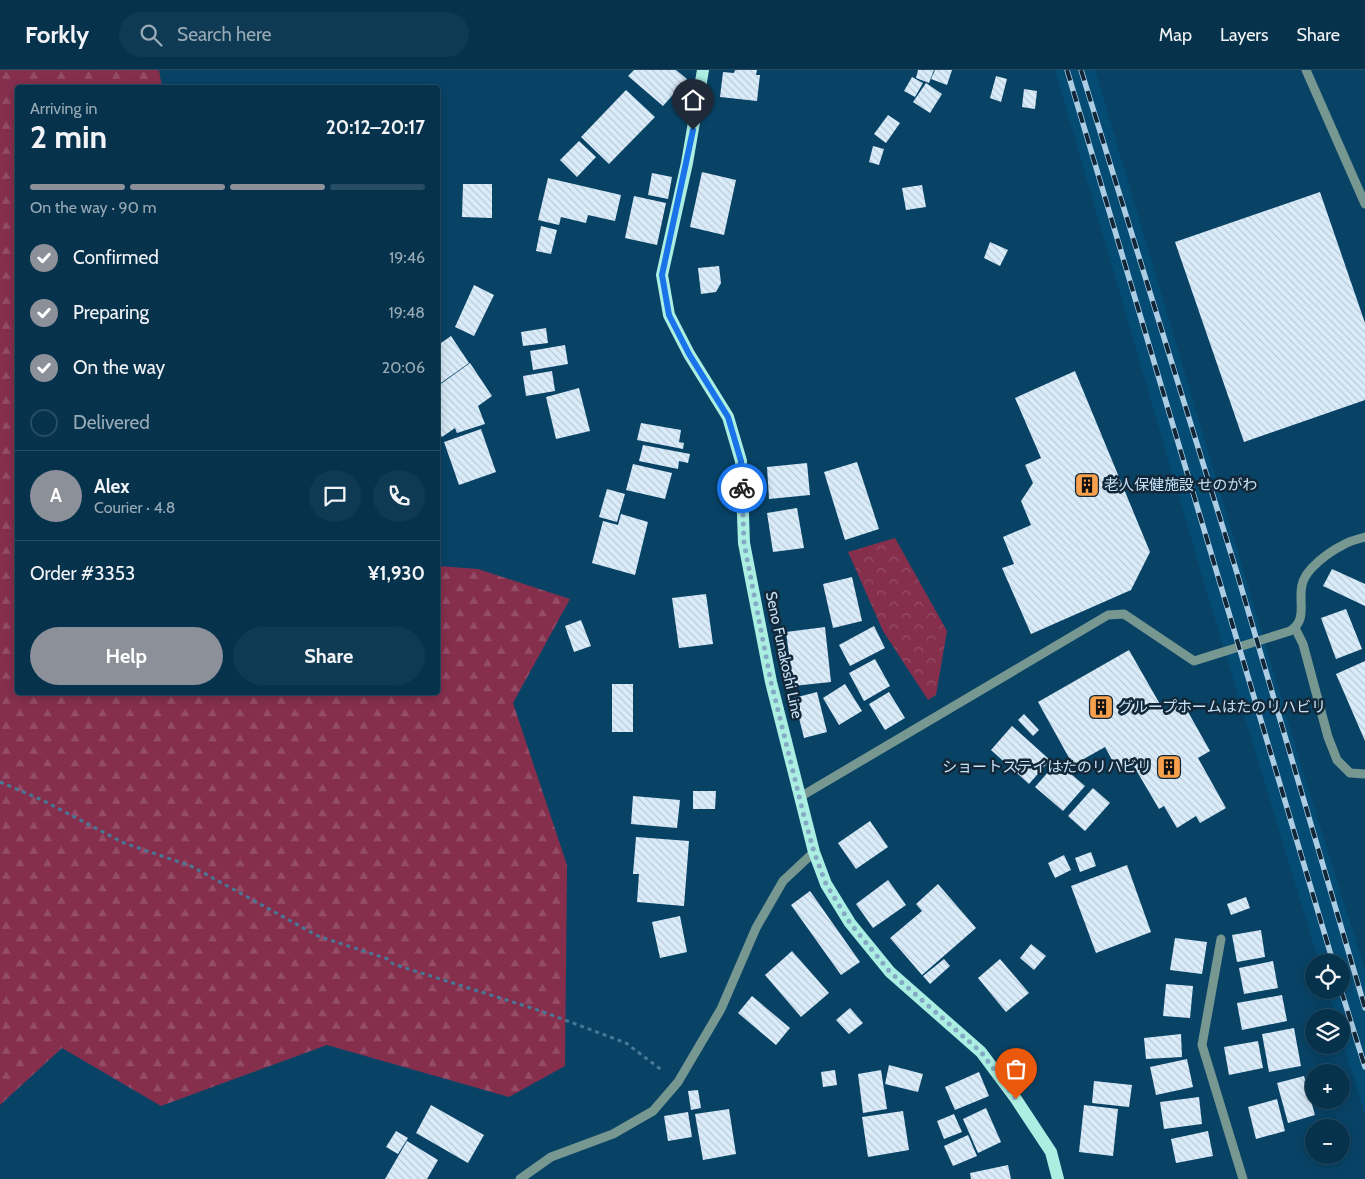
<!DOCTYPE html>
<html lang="en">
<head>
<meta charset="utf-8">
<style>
  body { margin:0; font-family:Cabin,"Noto Sans JP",sans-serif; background:#0f3a53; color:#f1f3f6; height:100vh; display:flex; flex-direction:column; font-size:19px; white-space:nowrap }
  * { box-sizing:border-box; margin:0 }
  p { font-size:16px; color:#98aab5 }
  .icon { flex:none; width:28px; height:28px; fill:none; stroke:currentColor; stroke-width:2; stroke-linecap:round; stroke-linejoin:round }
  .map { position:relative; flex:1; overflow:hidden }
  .sheet { position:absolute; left:15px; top:15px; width:425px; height:610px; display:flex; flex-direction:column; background:#06324c; border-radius:5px; box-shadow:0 2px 12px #0003,0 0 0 1px #274d64 }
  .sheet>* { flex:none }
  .controls { position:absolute; left:1305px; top:884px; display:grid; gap:10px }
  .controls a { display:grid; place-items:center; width:45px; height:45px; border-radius:50%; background:#06324c; box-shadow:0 2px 12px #0003,0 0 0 1px #274d64; font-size:25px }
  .pin { position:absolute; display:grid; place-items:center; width:42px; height:42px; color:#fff; margin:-51px -21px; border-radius:50% 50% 50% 0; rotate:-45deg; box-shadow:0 0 5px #0007 }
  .pin .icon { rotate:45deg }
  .courier { position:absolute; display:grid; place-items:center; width:50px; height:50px; margin:-25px; border:4px solid #1a73e8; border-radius:50%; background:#fff; color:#222; box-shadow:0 1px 6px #0007 }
  .summary em { font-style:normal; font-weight:800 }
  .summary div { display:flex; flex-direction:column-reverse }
  .summary { display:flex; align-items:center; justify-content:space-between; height:85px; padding:0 15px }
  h1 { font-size:32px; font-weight:800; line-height:38px }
  .bar { display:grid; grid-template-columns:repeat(4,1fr); gap:8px 5px; align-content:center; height:60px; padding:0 15px }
  .bar i { height:6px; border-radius:4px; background:#274d64 }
  .bar .active { background:#8c9099 }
  .bar p { grid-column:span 4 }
  .line { display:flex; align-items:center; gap:12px; padding:0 15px; border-top:1px solid #274d64 }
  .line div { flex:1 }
  .round { display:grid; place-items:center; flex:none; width:52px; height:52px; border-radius:26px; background:#0f3a53 }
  ol { padding:0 15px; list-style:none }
  li { display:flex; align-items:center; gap:15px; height:55px }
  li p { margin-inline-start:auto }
  li .icon { padding:5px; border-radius:50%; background:#8c9099; color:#fff; stroke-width:4 }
  li:last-child { color:#98aab5 }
  li i { width:28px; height:28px; border:2px solid #274d64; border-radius:50% }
  .cta { display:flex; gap:10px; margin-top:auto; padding:10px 15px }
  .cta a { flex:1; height:58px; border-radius:30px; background:#8c9099; color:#fff; font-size:20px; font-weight:800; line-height:58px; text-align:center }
  .cta a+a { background:#0f3a53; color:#f1f3f6 }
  header { display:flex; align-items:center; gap:30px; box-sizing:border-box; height:70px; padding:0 25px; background:#06324c; border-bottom:1px solid #274d64 }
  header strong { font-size:24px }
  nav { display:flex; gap:28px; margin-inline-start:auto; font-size:18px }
  .search { width:350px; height:45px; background:#0f3a53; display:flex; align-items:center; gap:12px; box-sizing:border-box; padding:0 18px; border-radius:28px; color:#98aab5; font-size:19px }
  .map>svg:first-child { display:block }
  .built { fill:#054c75 }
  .forest { fill:url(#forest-firs) }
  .park { fill:url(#park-crowns) }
  .building { fill:url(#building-back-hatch) }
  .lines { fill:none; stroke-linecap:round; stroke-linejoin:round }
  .path { stroke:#487897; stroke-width:3; stroke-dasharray:4 4; stroke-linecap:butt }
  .minor { stroke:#779791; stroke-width:9 }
  .major { stroke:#abefe2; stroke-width:12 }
  .rail-casing { stroke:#adcde4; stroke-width:5.5 }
  .rail { stroke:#122838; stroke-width:4; stroke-dasharray:11; stroke-linecap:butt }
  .done { stroke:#84aac5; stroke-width:5; stroke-dasharray:0 9 }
  .route { stroke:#1a73e8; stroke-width:6 }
  .labels { text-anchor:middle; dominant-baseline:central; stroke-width:5; stroke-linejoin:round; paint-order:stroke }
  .poi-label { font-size:15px; fill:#c7e2f8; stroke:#122838; text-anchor:start }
  .street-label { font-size:15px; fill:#c7e2f8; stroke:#122838 }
</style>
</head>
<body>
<header>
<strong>Forkly</strong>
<div class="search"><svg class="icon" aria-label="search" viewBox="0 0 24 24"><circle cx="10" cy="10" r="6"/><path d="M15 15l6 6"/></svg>Search here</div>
<nav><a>Map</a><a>Layers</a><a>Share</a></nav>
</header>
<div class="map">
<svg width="1365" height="1109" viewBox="0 0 1365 1109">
  <defs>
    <pattern id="forest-firs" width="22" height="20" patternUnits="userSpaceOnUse" patternTransform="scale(1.25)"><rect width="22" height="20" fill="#852f4d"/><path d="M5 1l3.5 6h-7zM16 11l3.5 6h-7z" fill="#954d67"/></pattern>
    <pattern id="park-crowns" width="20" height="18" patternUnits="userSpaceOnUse" patternTransform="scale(1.25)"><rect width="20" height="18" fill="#852f4d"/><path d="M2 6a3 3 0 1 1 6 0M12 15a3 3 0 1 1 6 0" fill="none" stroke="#954d67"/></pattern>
    <pattern id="building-back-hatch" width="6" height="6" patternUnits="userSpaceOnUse" patternTransform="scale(1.25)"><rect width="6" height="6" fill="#daecfa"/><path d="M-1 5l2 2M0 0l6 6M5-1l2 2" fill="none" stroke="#bacad7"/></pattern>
  </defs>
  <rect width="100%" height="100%" fill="#084366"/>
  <!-- built -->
  <path class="built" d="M1055 0H1095L1304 705 1365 900V1045L1341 966V948L1336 947 1327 920H1341V892H1319L1203 509Z"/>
  <!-- forest -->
  <path class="forest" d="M0 0H159L162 17 18 18V622H438V496L478 499 570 529 513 633 567 795 565 996 509 1027 327 975 161 1036 62 978 0 1035Z"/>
  <!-- park -->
  <path class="park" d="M895 468 947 561 936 625 928 630 883 561 848 482Z"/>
  <!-- building -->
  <g class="building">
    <path d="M634 0H676L687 9 663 36 628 6Z"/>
    <path d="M735 0H757L756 5H760L757 31 720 27 723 2 734 3Z"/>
    <path d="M918 0H934L929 13 916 8Z"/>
    <path d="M935 0H952L947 15 931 9Z"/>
    <path d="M996 6 1007 9 1001 32 990 28Z"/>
    <path d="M912 7 923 13 915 27 904 21Z"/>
    <path d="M926 13 942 24 930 43 913 32Z"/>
    <path d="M1024 19 1037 21 1035 39 1022 37Z"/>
    <path d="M626 20 655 47 609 94 581 67Z"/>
    <path d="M888 45 900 53 886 73 874 64Z"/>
    <path d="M579 71 596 87 577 107 560 90Z"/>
    <path d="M873 76 884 79 879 95 869 92Z"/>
    <path d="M702 102 736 110 724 165 690 157Z"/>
    <path d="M652 103 672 107 668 129 648 125Z"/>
    <path d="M548 108 621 125 615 151 588 145 586 153 561 147 559 155 538 150Z"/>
    <path d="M463 114H492V148L462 147Z"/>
    <path d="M922 115 926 137 906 140 902 118Z"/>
    <path d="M1320 122 1365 253V330L1244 372 1175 172Z"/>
    <path d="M634 126 666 133 657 175 625 168Z"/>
    <path d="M541 156 557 160 551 184 536 181Z"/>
    <path d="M990 172 1008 180 1000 196 984 188Z"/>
    <path d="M719 196 721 213 716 222 701 224 698 198Z"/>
    <path d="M474 215 494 225 474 266 455 257Z"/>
    <path d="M546 258 548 273 523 276 521 262Z"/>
    <path d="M451 266 469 293 438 315V275Z"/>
    <path d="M565 275 568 294 533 300 530 281Z"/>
    <path d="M470 293 492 326 478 336 485 354 457 363 455 358 442 367 438 361V316Z"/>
    <path d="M552 301 555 321 526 326 523 306Z"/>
    <path d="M1075 301 1150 482 1131 520 1031 564 1002 498 1014 494 1003 467 1031 455 1021 431 1033 413 1025 395 1041 388 1015 328Z"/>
    <path d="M579 318 590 361 556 369 546 327Z"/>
    <path d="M641 353 681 360 679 372 684 373 683 379 637 370Z"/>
    <path d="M481 359 496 402 459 415 444 372Z"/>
    <path d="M643 375 690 384 688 393 679 391 678 399 639 391Z"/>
    <path d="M857 392 879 459 845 470 824 402Z"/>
    <path d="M807 393 810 425 769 429 767 397Z"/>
    <path d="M633 394 672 403 665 429 626 420Z"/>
    <path d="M607 419 625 424 617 452 599 447Z"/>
    <path d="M797 438 804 478 773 482 767 443Z"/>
    <path d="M621 444 648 452 635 505 592 493 603 451 618 455Z"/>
    <path d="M1332 499 1365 514V536L1323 516Z"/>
    <path d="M852 507 862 551 833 558 823 514Z"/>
    <path d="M706 524 713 574 679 578 672 528Z"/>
    <path d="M1346 539 1362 579 1336 589 1321 548Z"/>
    <path d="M581 550 591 576 574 582 565 556Z"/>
    <path d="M874 556 885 578 850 596 839 575Z"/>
    <path d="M825 557 831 612 793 616 786 562Z"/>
    <path d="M1129 580 1165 643 1183 633 1210 681 1198 688 1226 738 1200 753 1196 746 1177 758 1164 736 1159 739 1132 693 1118 701 1105 677 1073 695 1038 632Z"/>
    <path d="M875 589 890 616 864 631 849 603Z"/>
    <path d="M1365 591V671L1336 604Z"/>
    <rect x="612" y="614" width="21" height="48"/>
    <path d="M845 614 862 641 839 655 823 628Z"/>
    <path d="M817 622 827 662 804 668 794 628Z"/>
    <path d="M889 622 905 648 885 660 869 634Z"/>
    <path d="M1024 644 1039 660 1033 666 1018 650Z"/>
    <path d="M1012 656 1050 690 1029 714 991 680Z"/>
    <path d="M1057 692 1085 716 1063 741 1035 717Z"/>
    <path d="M1093 718 1110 733 1085 761 1068 746Z"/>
    <path d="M693 721H716L715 739H693Z"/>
    <path d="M633 726 680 730 677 758 631 754Z"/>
    <path d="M870 751 888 777 856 799 838 773Z"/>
    <path d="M636 767 689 771 684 836 637 832 639 804H633Z"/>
    <path d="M1091 782 1096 796 1080 802 1075 788Z"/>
    <path d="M1064 785 1071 800 1055 808 1048 793Z"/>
    <path d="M1127 795 1151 862 1096 883 1071 816Z"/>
    <path d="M888 810 906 835 873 858 856 834Z"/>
    <path d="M938 814 976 858 922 905 890 868 922 841 916 834Z"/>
    <path d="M810 821 860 892 841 905 791 835Z"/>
    <path d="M1246 827 1250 838 1231 845 1227 834Z"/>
    <path d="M680 846 687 882 660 888 652 852Z"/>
    <path d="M1261 860 1265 887 1237 892 1232 865Z"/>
    <path d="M1175 868 1207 872 1202 904 1170 900Z"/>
    <path d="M1031 874 1046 886 1034 900 1020 888Z"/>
    <path d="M792 881 829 923 801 947 765 905Z"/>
    <path d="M944 889 950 896 930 914 923 906Z"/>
    <path d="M1000 889 1029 923 1006 942 978 908Z"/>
    <path d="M1273 891 1278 918 1244 924 1239 898Z"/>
    <path d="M1166 914 1193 916 1190 948 1163 946Z"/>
    <path d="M1282 925 1287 951 1242 960 1237 933Z"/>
    <path d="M752 926 790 958 776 975 738 943Z"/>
    <path d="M850 938 863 953 849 964 836 950Z"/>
    <path d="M1294 958 1301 996 1269 1002 1262 964Z"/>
    <path d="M1181 964 1182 987 1146 989 1144 968Z"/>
    <path d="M1258 971 1263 998 1229 1005 1224 977Z"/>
    <path d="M1187 989 1193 1017 1156 1025 1150 997Z"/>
    <path d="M889 995 923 1004 918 1022 885 1014Z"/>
    <path d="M835 1000 837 1015 823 1017 821 1002Z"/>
    <path d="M881 1000 887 1039 863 1043 858 1004Z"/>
    <path d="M979 1002 989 1026 955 1040 945 1017Z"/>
    <path d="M1304 1006 1315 1045 1288 1053 1277 1013Z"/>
    <path d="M1094 1011 1132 1015 1129 1037 1092 1033Z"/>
    <path d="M698 1020 701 1038 691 1040 688 1021Z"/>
    <path d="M1199 1027 1202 1054 1164 1059 1160 1032Z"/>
    <path d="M1277 1029 1285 1061 1256 1069 1248 1037Z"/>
    <path d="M431 1035 484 1065 468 1093 416 1063Z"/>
    <path d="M1084 1035 1118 1039 1113 1086 1079 1082Z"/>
    <path d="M986 1038 1001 1072 978 1083 963 1049Z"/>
    <path d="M729 1039 736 1084 703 1090 695 1044Z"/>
    <path d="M903 1041 909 1080 868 1087 862 1047Z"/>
    <path d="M688 1042 692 1067 668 1071 664 1046Z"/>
    <path d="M954 1044 962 1062 944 1069 937 1051Z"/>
    <path d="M396 1061 408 1068 398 1084 386 1077Z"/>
    <path d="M1208 1061 1213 1086 1176 1093 1171 1069Z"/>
    <path d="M968 1065 977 1086 953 1096 944 1076Z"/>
    <path d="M407 1071 438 1090 427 1109H385Z"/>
    <path d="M1008 1095 1011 1109H971L970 1103Z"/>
  </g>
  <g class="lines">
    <!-- path -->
    <path class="path" d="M0 712 42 730 124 773 191 796 318 866 388 889 393 894 541 941 626 973 663 1001"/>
    <!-- minor -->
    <g class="minor">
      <path d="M1306 0 1365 134"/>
      <path d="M1295 558 1303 574 1328 667 1337 690 1350 703 1365 704"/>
      <path d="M800 727 1108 545 1124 544 1194 591 1290 561C1308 550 1298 532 1302 515 1305 499 1329 482 1343 475 1349 471 1358 469 1365 467"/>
      <path d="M1221 869 1202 975 1243 1109"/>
      <path d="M520 1109 551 1087 613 1064 653 1041 678 1012 721 939 756 858 783 811 814 782"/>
    </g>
    <!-- major -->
    <path class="major" d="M703 0 687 93 662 205 669 245 689 284 728 347 741 391 744 473 771 612 814 782 826 814 850 853 890 902 981 982 1016 1029 1051 1082 1058 1109"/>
    <defs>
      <g id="rail">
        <path d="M1067 0 1333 892"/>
        <path d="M1081 0 1237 503 1365 938"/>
        <path d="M1341 920 1365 997"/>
      </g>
    </defs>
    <!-- rail casing -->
    <use href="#rail" class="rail-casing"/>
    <!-- rail -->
    <use href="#rail" class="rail"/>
  </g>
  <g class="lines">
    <!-- done -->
    <path class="done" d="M742 418 744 473 771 612 804 746 814 782 826 814 850 853 890 902 981 982 1016 1029"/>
    <!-- route -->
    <path class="route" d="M693 60 662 205 669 245 689 284 728 347 741 391 742 418"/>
  </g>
  <!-- icons -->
  <defs>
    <symbol id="building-square" viewBox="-11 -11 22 22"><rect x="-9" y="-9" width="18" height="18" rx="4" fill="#f8a04b" stroke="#122838"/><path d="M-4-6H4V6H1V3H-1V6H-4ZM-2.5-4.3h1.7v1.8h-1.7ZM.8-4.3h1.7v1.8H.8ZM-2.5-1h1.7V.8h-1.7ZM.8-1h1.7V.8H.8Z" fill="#111"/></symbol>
  </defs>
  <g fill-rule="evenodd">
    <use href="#building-square" x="1073" y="401" width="28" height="28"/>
    <use href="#building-square" x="1087" y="623" width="28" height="28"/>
    <use href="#building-square" x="1155" y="683" width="28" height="28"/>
  </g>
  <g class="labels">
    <!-- poi labels -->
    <g class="poi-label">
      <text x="1104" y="415">老人保健施設 せのがわ</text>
      <text x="1118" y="637">グループホームはたのリハビリ</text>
      <text x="1152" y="697" text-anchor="end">ショートステイはたのリハビリ</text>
    </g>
    <!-- street labels -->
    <g class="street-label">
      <text transform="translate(784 585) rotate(78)">Seno Funakoshi Line</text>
    </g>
  </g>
</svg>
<div class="controls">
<a><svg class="icon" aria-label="locate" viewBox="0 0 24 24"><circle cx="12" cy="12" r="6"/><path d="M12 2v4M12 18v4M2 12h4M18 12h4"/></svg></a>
<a><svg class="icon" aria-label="layers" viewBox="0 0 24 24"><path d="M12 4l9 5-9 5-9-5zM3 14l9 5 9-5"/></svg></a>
<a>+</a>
<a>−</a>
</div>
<div class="pin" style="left:1016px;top:1029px;background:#ea580c"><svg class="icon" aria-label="bag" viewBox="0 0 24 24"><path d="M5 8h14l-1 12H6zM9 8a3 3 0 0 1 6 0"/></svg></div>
<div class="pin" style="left:693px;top:60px;background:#1f2937"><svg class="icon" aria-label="home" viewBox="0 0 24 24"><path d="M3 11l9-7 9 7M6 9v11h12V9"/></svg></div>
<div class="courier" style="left:742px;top:418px"><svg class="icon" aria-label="bike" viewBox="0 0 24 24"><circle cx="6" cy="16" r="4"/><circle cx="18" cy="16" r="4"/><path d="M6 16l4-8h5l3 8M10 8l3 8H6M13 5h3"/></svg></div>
<section class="sheet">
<div class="summary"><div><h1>2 min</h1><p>Arriving in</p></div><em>20:12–20:17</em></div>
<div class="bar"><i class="active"></i><i class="active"></i><i class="active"></i><i></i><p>On the way · 90 m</p></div>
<ol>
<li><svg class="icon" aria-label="check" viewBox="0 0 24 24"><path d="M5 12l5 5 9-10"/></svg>Confirmed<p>19:46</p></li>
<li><svg class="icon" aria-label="check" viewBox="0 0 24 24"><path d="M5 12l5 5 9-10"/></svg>Preparing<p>19:48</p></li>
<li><svg class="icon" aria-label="check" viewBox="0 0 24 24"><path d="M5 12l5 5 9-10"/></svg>On the way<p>20:06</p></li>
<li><i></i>Delivered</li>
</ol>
<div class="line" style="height:90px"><b class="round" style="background:#8c9099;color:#fff">A</b><div><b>Alex</b><p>Courier · 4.8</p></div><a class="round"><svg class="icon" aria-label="chat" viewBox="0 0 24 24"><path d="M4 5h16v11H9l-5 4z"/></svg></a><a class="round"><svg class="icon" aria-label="phone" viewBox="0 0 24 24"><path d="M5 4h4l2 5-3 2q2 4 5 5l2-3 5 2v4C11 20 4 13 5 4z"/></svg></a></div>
<div class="line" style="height:65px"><div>Order #3353</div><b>¥1,930</b></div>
<div class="cta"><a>Help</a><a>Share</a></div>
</section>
</div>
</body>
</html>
